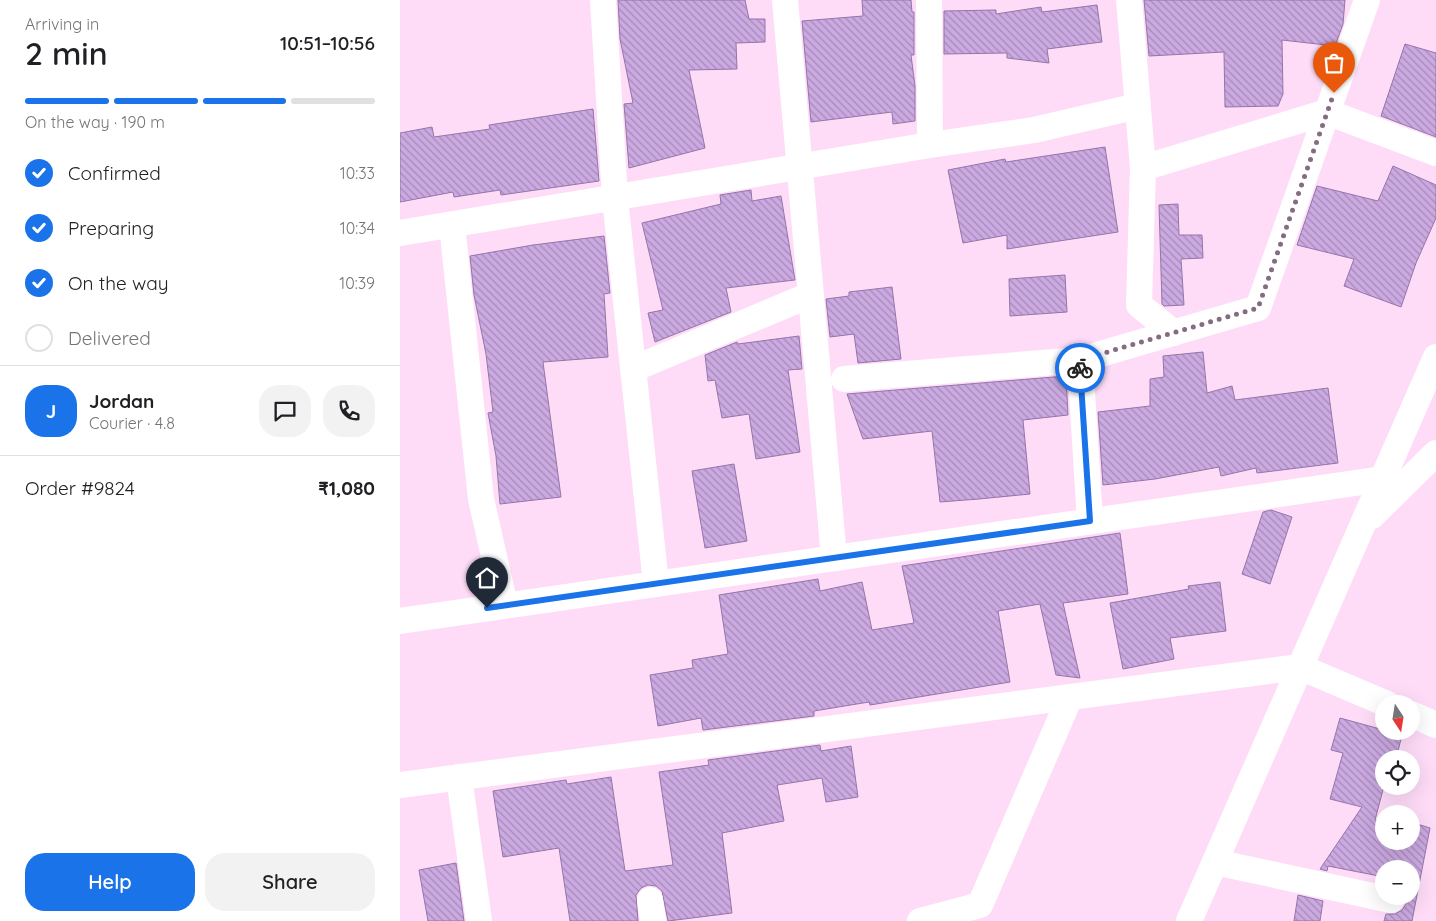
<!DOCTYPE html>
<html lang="en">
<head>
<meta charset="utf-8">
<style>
  body { margin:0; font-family:Quicksand,sans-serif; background:#f2f2f2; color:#202124; height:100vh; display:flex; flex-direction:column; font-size:19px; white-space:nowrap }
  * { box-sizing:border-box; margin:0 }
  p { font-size:16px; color:#757577 }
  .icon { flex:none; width:28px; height:28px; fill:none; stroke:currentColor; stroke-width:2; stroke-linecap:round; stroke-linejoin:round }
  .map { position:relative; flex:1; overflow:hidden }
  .side { display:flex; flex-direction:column; background:#fff; width:400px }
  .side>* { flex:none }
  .needle { width:32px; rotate:168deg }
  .controls { position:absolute; left:975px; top:695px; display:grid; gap:10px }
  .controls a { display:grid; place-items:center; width:45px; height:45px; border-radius:50%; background:#fff; box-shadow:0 5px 20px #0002; font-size:25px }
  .pin { position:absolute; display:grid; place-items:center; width:42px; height:42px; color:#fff; margin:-51px -21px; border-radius:50% 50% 50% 0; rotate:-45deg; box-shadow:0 0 5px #0007 }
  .pin .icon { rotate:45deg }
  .courier { position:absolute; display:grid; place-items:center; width:50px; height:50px; margin:-25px; border:4px solid #1a73e8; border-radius:50%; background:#fff; color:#222; box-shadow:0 1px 6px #0007 }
  .summary em { font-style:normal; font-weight:600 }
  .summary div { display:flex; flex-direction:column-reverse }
  .summary { display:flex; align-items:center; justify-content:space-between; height:85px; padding:0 25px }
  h1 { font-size:32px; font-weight:600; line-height:38px }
  .bar { display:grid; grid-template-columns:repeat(4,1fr); gap:8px 5px; align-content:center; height:60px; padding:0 25px }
  .bar i { height:6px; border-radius:4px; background:#e0e0e0 }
  .bar .selected { background:#1a73e8 }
  .bar p { grid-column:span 4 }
  .line { display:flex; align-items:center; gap:12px; padding:0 25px; border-top:1px solid #e0e0e0 }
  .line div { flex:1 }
  .round { display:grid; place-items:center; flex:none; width:52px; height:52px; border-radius:20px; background:#f2f2f2 }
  ol { padding:0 25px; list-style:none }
  li { display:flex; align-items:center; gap:15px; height:55px }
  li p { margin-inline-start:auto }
  li .icon { padding:5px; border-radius:50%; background:#1a73e8; color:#fff; stroke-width:4 }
  li:last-child { color:#757577 }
  li i { width:28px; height:28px; border:2px solid #e0e0e0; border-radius:50% }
  .primary-button { display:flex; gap:10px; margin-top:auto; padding:10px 25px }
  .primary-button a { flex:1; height:58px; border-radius:20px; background:#1a73e8; color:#fff; font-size:20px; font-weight:600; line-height:58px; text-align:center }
  .primary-button a+a { background:#f2f2f2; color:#202124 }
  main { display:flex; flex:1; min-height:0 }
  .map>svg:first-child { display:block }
  .building { fill:url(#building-back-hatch); stroke:#9575a9 }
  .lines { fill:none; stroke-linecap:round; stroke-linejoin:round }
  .minor { stroke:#fff; stroke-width:26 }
  .done { stroke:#856c81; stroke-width:5; stroke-dasharray:0 9 }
  .route { stroke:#1a73e8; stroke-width:6 }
</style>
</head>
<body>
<main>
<section class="side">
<div class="summary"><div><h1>2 min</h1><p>Arriving in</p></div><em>10:51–10:56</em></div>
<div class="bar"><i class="selected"></i><i class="selected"></i><i class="selected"></i><i></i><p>On the way · 190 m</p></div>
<ol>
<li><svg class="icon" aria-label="check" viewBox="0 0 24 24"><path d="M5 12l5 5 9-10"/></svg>Confirmed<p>10:33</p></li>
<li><svg class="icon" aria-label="check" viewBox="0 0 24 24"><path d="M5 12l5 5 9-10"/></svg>Preparing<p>10:34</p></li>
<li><svg class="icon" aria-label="check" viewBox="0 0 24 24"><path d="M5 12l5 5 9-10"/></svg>On the way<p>10:39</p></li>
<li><i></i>Delivered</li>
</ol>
<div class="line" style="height:90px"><b class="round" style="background:#1a73e8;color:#fff">J</b><div><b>Jordan</b><p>Courier · 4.8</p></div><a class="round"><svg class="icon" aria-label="chat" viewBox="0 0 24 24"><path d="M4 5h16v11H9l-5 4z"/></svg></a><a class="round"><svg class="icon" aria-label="phone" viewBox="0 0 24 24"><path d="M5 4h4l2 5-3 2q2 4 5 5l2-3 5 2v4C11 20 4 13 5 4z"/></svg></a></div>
<div class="line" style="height:65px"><div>Order #9824</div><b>₹1,080</b></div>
<div class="primary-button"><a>Help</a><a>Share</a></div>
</section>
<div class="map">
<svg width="1036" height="921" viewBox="0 0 1036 921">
  <defs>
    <pattern id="building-back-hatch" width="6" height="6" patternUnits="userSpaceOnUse" patternTransform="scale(1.25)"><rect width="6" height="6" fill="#cba9e1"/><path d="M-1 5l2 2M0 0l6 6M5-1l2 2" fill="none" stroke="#a68ab8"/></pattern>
  </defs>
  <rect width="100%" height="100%" fill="#fedcf8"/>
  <!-- building -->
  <g class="building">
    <path d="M218 0H345L349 19H365V42L336 43 337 69 289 70 305 148 229 168 224 104 233 103 220 39Z"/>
    <path d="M462 0H511L512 12H514V55H511L515 86V121L493 124 492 112 411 122 402 21 463 16Z"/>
    <path d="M744 0H945L943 24 935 46 882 40 883 94 878 106 825 107 824 52 749 56Z"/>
    <path d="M697 5 702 42 647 49 649 63 607 58V53L544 54V11L596 10V14L641 7 642 12Z"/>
    <path d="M1005 44 1036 53V137L981 116Z"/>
    <path d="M193 109 199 181 101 195 100 190 54 197 53 192 0 202V133L32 127 34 137 90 129 89 125Z"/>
    <path d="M705 147 718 232 607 249V235L563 243 548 170 605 159 606 162Z"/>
    <path d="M993 166 1036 185V218L1016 263 1001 307 944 286 954 259 897 245 917 186 978 201Z"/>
    <path d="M351 190 352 201 381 196 395 280 326 288 331 312 255 342 248 313 263 310 242 223 321 204 320 195Z"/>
    <path d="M778 204 779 235H802L803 258 781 259 784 305 764 306 762 304 759 205Z"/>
    <path d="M204 236 210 293 204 294 208 357 143 362 161 497 100 504 96 456 88 413 93 412 86 354 74 295 70 256 133 245Z"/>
    <path d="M665 275 667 312 610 316 609 279Z"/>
    <path d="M492 287 501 359 458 363 454 334 430 337 426 299 449 296V292Z"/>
    <path d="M399 336 402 369 388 370 400 452 356 459 349 414 322 418 315 380 308 381 305 355 337 342 338 344Z"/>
    <path d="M803 352 807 393 832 386 835 400 928 388 938 463 857 473 856 468 821 476 819 467 755 479 703 485 698 412 750 406V379L764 377 763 356Z"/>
    <path d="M666 376 668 415 623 420 630 494 579 499 540 502 532 431 463 439 447 394Z"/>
    <path d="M334 464 347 541 305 548 292 471Z"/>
    <path d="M871 510 892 517 870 584 842 574 863 512Z"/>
    <path d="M720 533 728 594 663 603 680 678 656 675 640 604 598 611 610 682 470 705 469 702 414 711V716L303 730 301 718 258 726 250 675 293 668 292 660 328 654 319 595 418 579 420 591 462 582 472 630 514 623 502 566Z"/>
    <path d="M820 582 826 631 770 638 774 659 723 669 710 603 789 589 788 586Z"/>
    <path d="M940 718 1002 735 996 759H984V786L975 820 984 822V841H1011V828H1015L1017 824 1030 828 1012 921H984L986 914H995L1002 910 1006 904 1005 896H1011V869H984V877L928 866 927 871 920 869 962 807 930 799 943 753 931 750Z"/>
    <path d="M420 745 421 751 451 746 458 797 426 802 422 778 377 785 384 821 322 833 332 913 268 921 262 891 256 886 248 885 241 888 236 895 238 921H170L159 848 103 857 93 791 166 780 167 784 211 777 225 871 273 865 259 772 309 765 308 760Z"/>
    <path d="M56 863 64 921H28L19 870Z"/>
    <path d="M898 895 923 901 920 921H894Z"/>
  </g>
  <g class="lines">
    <!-- minor -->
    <g class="minor">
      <path d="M203 0 215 198 256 584"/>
      <path d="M385 0 434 558"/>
      <path d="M729 0 743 168 739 305 774 333"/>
      <path d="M530 145 634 130 738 106"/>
      <path d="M743 168 927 112 1036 153"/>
      <path d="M52 225 81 499 105 605"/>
      <path d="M0 233 530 145 529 0"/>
      <path d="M233 369 410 295"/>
      <path d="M444 379 680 360"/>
      <path d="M972 516 1036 453"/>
      <path d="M690 521 680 360 858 308 967 0"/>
      <path d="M0 621 983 479"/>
      <path d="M1011 714 1036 725"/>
      <path d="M59 777 79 921"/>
      <path d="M0 785 900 667 987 704"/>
      <path d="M815 862 991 900"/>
      <path d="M250 900 253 921"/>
      <path d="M520 921 580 905 670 697"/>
      <path d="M789 921 1036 357"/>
    </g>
  </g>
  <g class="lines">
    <!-- done -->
    <path class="done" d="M680 368V360L858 308 934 93"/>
    <!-- route -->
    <path class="route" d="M87 608 690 521 680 368"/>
  </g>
</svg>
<div class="controls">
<a><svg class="needle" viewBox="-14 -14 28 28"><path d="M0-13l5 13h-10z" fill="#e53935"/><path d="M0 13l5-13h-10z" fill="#757577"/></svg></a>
<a><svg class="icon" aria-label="locate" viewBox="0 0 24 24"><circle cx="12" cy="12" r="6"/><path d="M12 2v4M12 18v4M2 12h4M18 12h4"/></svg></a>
<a>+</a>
<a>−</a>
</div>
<div class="pin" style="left:934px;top:93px;background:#ea580c"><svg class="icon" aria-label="bag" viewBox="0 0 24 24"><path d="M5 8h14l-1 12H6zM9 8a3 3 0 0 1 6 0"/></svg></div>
<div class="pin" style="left:87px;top:608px;background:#1f2937"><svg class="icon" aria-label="home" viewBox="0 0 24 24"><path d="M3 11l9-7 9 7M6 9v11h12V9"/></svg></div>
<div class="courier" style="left:680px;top:368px"><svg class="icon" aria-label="bike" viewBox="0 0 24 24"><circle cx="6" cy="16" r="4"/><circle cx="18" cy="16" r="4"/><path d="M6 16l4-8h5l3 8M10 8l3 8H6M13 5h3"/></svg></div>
</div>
</main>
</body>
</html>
